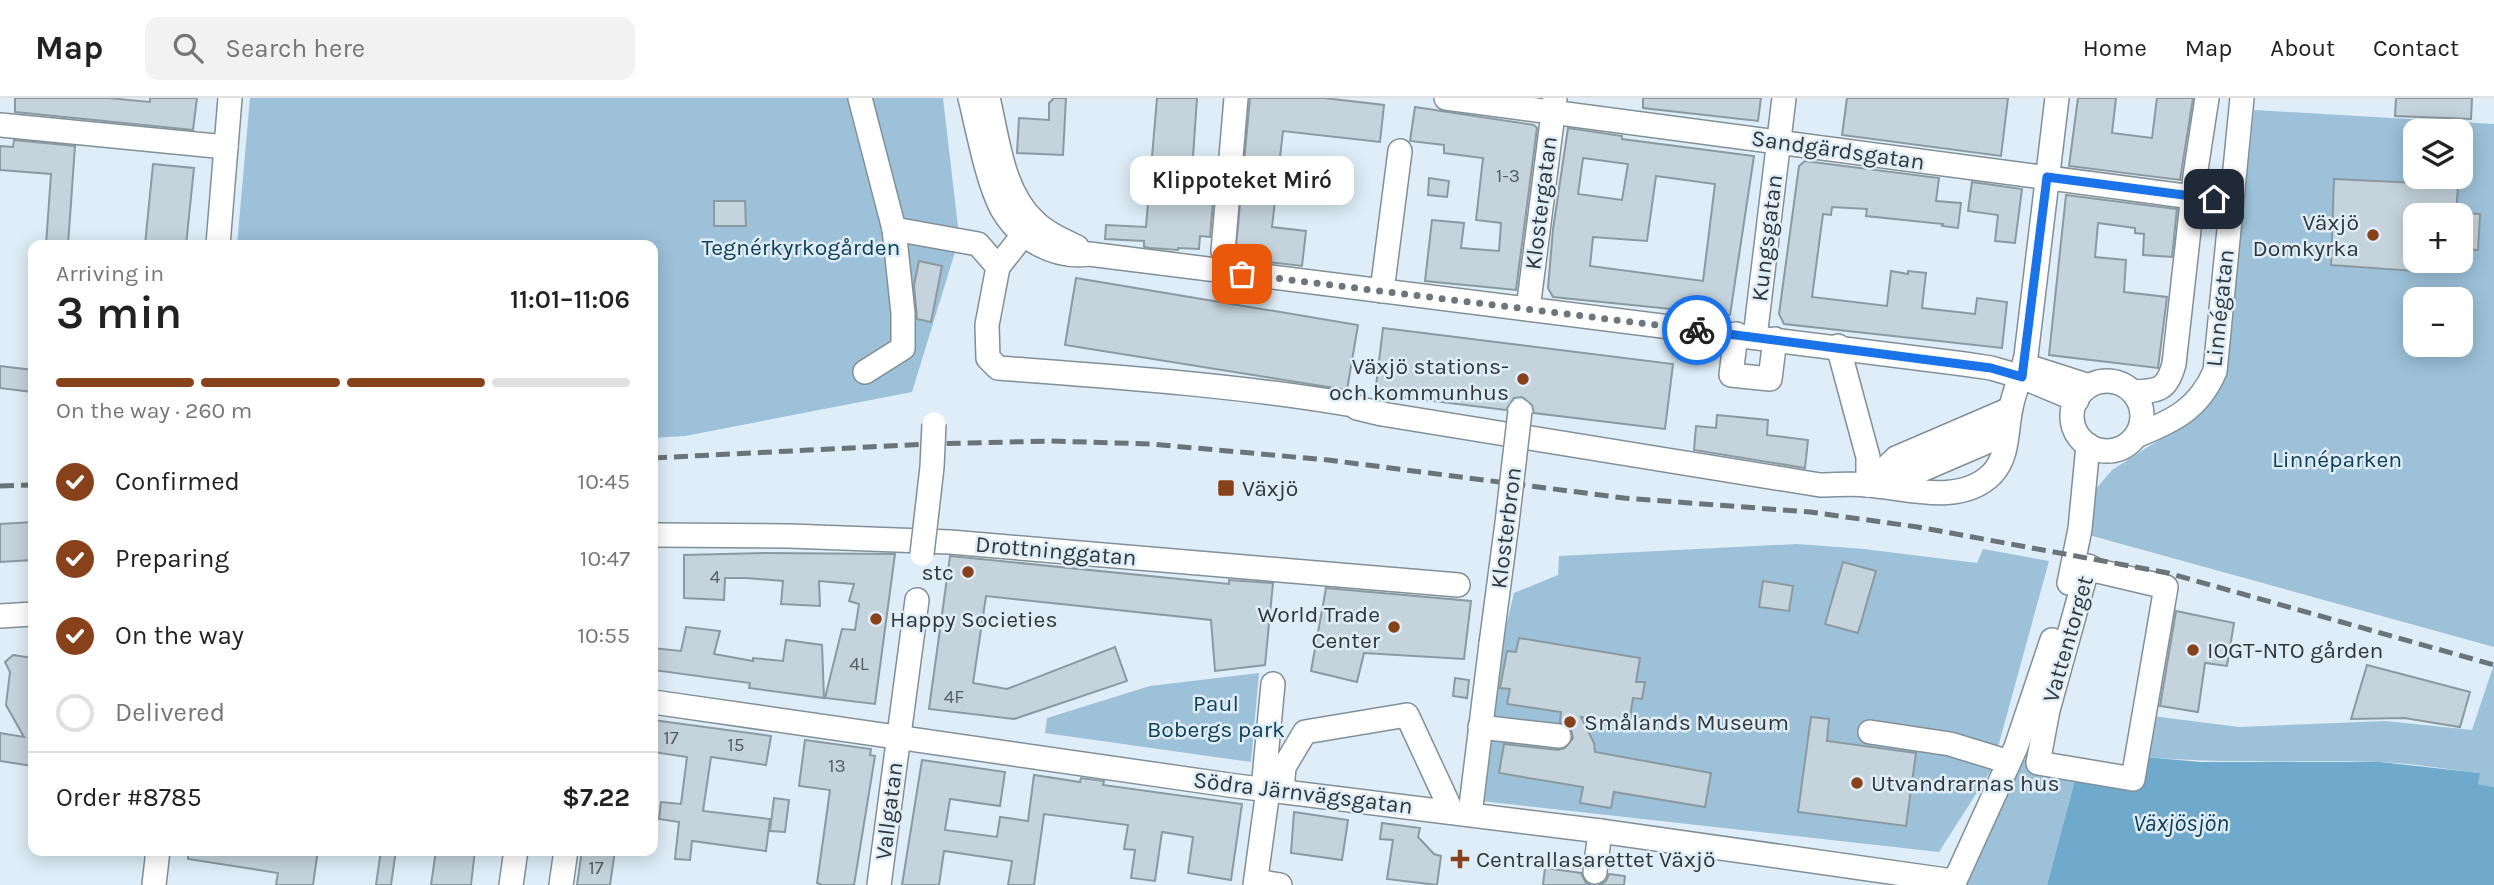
<!DOCTYPE html>
<html lang="en">
<head>
<meta charset="utf-8">
<style>
  body { margin:0; font-family:Karla,sans-serif; background:#f2f2f2; color:#222; height:100vh; display:flex; flex-direction:column; font-size:26px; white-space:nowrap }
  * { box-sizing:border-box; margin:0 }
  p { font-size:23px; color:#767676 }
  .icon { flex:none; width:38px; height:38px; fill:none; stroke:currentColor; stroke-width:2; stroke-linecap:round; stroke-linejoin:round }
  .map { position:relative; flex:1; overflow:hidden }
  .panel { position:absolute; left:28px; top:142px; width:630px; height:616px; display:flex; flex-direction:column; background:#fff; border-radius:14px; box-shadow:0 4px 18px #0003 }
  .panel>* { flex:none }
  .fabs { position:absolute; left:2403px; top:21px; display:grid; gap:14px }
  .fabs a { display:grid; place-items:center; width:70px; height:70px; border-radius:14px; background:#fff; box-shadow:0 4px 18px #0003; font-size:35px }
  .pin { position:absolute; display:grid; place-items:center; width:60px; height:60px; color:#fff; margin:-30px; border-radius:14px; box-shadow:0 4px 10px #0006 }
  .courier { position:absolute; display:grid; place-items:center; width:70px; height:70px; margin:-35px; border:5px solid #1a73e8; border-radius:50%; background:#fff; color:#222; box-shadow:0 2px 9px #0007 }
  .bubble { position:absolute; height:49px; border-radius:14px; background:#fff; box-shadow:0 4px 18px #0003; font-size:23px; font-weight:600; line-height:49px; text-align:center }
  .headline em { font-style:normal; font-weight:600 }
  .headline div { display:flex; flex-direction:column-reverse }
  .headline { display:flex; align-items:center; justify-content:space-between; height:119px; padding:0 28px }
  h1 { font-size:46px; font-weight:600; line-height:52px }
  .bar { display:grid; grid-template-columns:repeat(4,1fr); gap:10px 7px; align-content:center; height:84px; padding:0 28px }
  .bar i { height:9px; border-radius:5px; background:#e0e0e0 }
  .bar .on { background:#88421b }
  .bar p { grid-column:span 4 }
  .line { display:flex; align-items:center; gap:18px; padding:0 28px; border-top:2px solid #e0e0e0 }
  .line div { flex:1 }
  ol { padding:0 28px; list-style:none }
  li { display:flex; align-items:center; gap:21px; height:77px }
  li p { margin-inline-start:auto }
  li .icon { padding:7px; border-radius:50%; background:#88421b; color:#fff; stroke-width:4 }
  li:last-child { color:#767676 }
  li i { width:38px; height:38px; border:4px solid #e0e0e0; border-radius:50% }
  header { display:flex; align-items:center; gap:42px; box-sizing:border-box; height:98px; padding:0 35px; background:#fff; border-bottom:2px solid #e0e0e0 }
  header strong { font-size:33px }
  nav { display:flex; gap:38px; margin-inline-start:auto; font-size:24px }
  .search { width:490px; height:63px; background:#f2f2f2; display:flex; align-items:center; gap:18px; box-sizing:border-box; padding:0 24px; border-radius:14px; color:#767676; font-size:26px }
  .map>svg:first-child { display:block }
  .green { fill:#9cc1d8; fill-rule:evenodd }
  .water { fill:#6faacc }
  .building { fill:#c5d3dc; stroke:#8b99a1; stroke-width:2; fill-rule:evenodd }
  .lines { fill:none; stroke-linecap:round; stroke-linejoin:round }
  .minor-casing { stroke:#828f98; stroke-width:26 }
  .minor { stroke:#fff; stroke-width:23 }
  .rail { stroke:#6b7479; stroke-width:5; stroke-dasharray:14 7; stroke-linecap:butt }
  .minor-bridge-casing { stroke:#828f98; stroke-width:26; stroke-linecap:butt }
  .minor-bridge { stroke:#fff; stroke-width:23 }
  .done { stroke:#6d767c; stroke-width:7; stroke-dasharray:0 12.6 }
  .route { stroke:#1a73e8; stroke-width:9 }
  .poi-dot { fill:#88421b; stroke:#deedf7; stroke-width:2.5 }
  .labels { text-anchor:middle; dominant-baseline:central; stroke-width:5; stroke-linejoin:round; paint-order:stroke }
  .number-label { font-size:19px; fill:#555d62 }
  .street-label { font-size:23px; fill:#303639; stroke:#deedf7 }
  .poi-label { font-size:23px; fill:#303639; stroke:#deedf7; text-anchor:start }
  .park-label { font-size:23px; fill:#104058; stroke:#deedf7 }
  .water-label { font-size:24px; font-style:italic; fill:#0b3c54; stroke:#deedf7 }
</style>
</head>
<body>
<header>
<strong>Map</strong>
<div class="search"><svg class="icon" aria-label="search" viewBox="0 0 24 24"><circle cx="10" cy="10" r="6"/><path d="M15 15l6 6"/></svg>Search here</div>
<nav><a>Home</a><a>Map</a><a>About</a><a>Contact</a></nav>
</header>
<div class="map">
<svg width="2494" height="787" viewBox="0 0 2494 787">
  <rect width="100%" height="100%" fill="#deedf7"/>
  <!-- green -->
  <g class="green">
    <path d="M250 0H943L958 129 955 154 912 294 685 338 653 340V147H237Z"/>
    <path d="M2254 12 2494 26V549L2089 437 2096 391 2112 372 2190 322 2228 256ZM2415 33H2460V79H2415ZM2415 117H2460V163H2415ZM2415 201H2460V247H2415Z"/>
    <path d="M1797 446 1864 451 1977 465 1983 451 2049 463 1992 671 1939 754 1482 703 1495 576 1514 495 1558 477 1559 458Z"/>
    <path d="M2494 566V689L2478 686 2479 675C2445 671 2411 665 2377 664 2299 662 2222 666 2145 659L2144 617 2239 629 2386 623 2472 632Z"/>
    <path d="M1259 575 1251 664 1045 635 1047 620 1150 588Z"/>
    <path d="M2017 660 2038 665 2075 682 2047 787H1952Z"/>
  </g>
  <!-- water -->
  <path class="water" d="M2144 659 2201 664H2380L2480 675 2478 686 2494 689V787H2047L2075 682H2135Z"/>
  <!-- building -->
  <g class="building">
    <path d="M15 0H108L150 4V0H197L193 32 15 14Z"/>
    <path d="M1054 0H1066L1063 57 1017 55 1019 20 1049 22V5Z"/>
    <path d="M1157 0H1197L1190 102 1213 104 1210 139 1200 138 1199 151 1178 150V152L1150 150 1144 149V143L1105 141 1106 127 1146 129Z"/>
    <path d="M1250 0H1324L1384 7 1380 44 1283 33 1272 129 1306 133 1302 168 1235 160Z"/>
    <path d="M1643 0H1761L1758 23 1643 10Z"/>
    <path d="M1847 0H2008L2001 58 1842 37Z"/>
    <path d="M2078 0H2116L2112 35 2152 40 2157 0H2193L2180 82 2069 68Z"/>
    <path d="M2396 0H2472L2471 21 2395 18Z"/>
    <path d="M1415 9 1534 27 1537 30 1516 192 1425 183 1432 122 1464 125 1461 150 1499 153 1501 125 1476 122 1483 60 1444 55V47L1410 43Z"/>
    <path d="M1568 30 1622 38V41L1754 58 1730 217 1553 199 1548 190 1553 131ZM1583 60 1628 66 1622 102 1578 96ZM1656 78 1715 86 1703 183 1590 168 1593 139 1647 143Z"/>
    <path d="M14 42 75 48 68 147H46L51 76 0 72V48L13 49Z"/>
    <path d="M1805 63 1939 80 1936 103 1961 105 1958 130 1942 128 1943 126 1866 118 1867 111 1832 109 1831 117 1823 116 1812 199 1887 208 1891 173 1908 176V173L1926 175 1922 210 1975 216 1977 200 2007 204 2002 250 1784 226 1779 216 1799 68Z"/>
    <path d="M153 66 194 70 186 147H145Z"/>
    <path d="M1429 80 1449 83 1447 99 1428 97Z"/>
    <path d="M2334 81 2458 87 2456 117H2415V173L2331 167Z"/>
    <path d="M1972 84 2022 91 2015 145 1995 143 1998 117 1968 113Z"/>
    <path d="M2066 97 2177 111 2172 159 2143 157 2144 136 2135 135V130L2098 125 2095 159 2126 162 2124 194 2167 199 2158 270 2049 257Z"/>
    <path d="M714 103H745L746 128H714Z"/>
    <path d="M2460 115 2480 116 2478 152 2460 151Z"/>
    <path d="M919 163 942 168 931 224 917 221 914 187Z"/>
    <path d="M1076 180 1358 227 1347 292 1065 247Z"/>
    <path d="M1383 230 1673 266 1665 331 1534 315 1532 307 1522 299 1514 300 1506 312 1375 296Z"/>
    <path d="M0 268 33 272V294L0 290Z"/>
    <path d="M1717 317 1768 322 1767 337 1808 342 1805 370 1694 352 1696 328 1716 330Z"/>
    <path d="M33 424V462L0 464V426Z"/>
    <path d="M764 455 895 456 875 606 825 600 842 531 855 532 859 506 849 503 854 486 819 483 820 508 781 506 783 483 746 480H725L724 502 684 500V457Z"/>
    <path d="M950 458 1229 486V482L1273 485 1265 567 1215 573 1211 522 986 498 973 585 1007 591 1115 549 1127 583 1014 621 929 611Z"/>
    <path d="M1843 464 1876 473 1858 535 1825 526Z"/>
    <path d="M1763 483 1793 488 1789 513 1759 509Z"/>
    <path d="M1326 490 1471 503 1464 561 1364 555 1357 584 1311 573Z"/>
    <path d="M2176 513 2234 525 2227 568 2205 565 2198 614 2160 608Z"/>
    <path d="M686 529 720 533 714 556 753 563V560L783 563 786 542 822 547 824 600 749 590 750 585 653 572V550L681 553Z"/>
    <path d="M1519 540 1640 560 1636 584H1645L1642 601 1633 600 1629 625 1581 619 1594 645 1595 654 1711 675 1705 709 1614 694 1611 710 1580 705 1583 689 1499 675 1504 646 1558 652 1565 650 1573 640 1571 632 1567 626 1560 624 1561 614 1507 606 1510 591 1500 590 1507 553 1516 554Z"/>
    <path d="M13 557 33 560V668L0 663V635L24 639 6 607 10 574 5 564Z"/>
    <path d="M2367 567 2470 594 2460 629 2404 620 2351 621Z"/>
    <path d="M1455 580 1469 582 1467 600 1453 598Z"/>
    <path d="M1811 619 1829 621 1827 643 1916 655 1906 728 1798 714Z"/>
    <path d="M653 622 771 638 766 667 711 659 703 713 770 721 766 753 692 743 690 762 675 761 679 724 659 721 661 704 681 706 687 659 653 654Z"/>
    <path d="M805 642 871 651 870 657 875 658 854 787H822L817 785 830 692 799 688Z"/>
    <path d="M922 662 1005 674 1000 708 950 701 945 732 997 739 1000 719 1028 723 1034 677 1080 684 1081 680 1104 683 1103 687 1242 706 1231 782 1188 775 1193 739 1162 734 1155 783 1131 780 1135 752 1124 751 1128 727 1044 716 1034 787H1008L1012 763 944 753 939 787H902Z"/>
    <path d="M774 700 789 702 785 734 770 733Z"/>
    <path d="M1294 714 1348 722 1342 762 1291 755Z"/>
    <path d="M1382 725 1420 730 1418 739 1434 756 1441 758 1437 787 1387 781 1393 742 1380 741Z"/>
    <path d="M188 752H318L313 787H276L278 775 188 761Z"/>
    <path d="M381 752H396L391 787H376Z"/>
    <path d="M436 752H475L471 787H431Z"/>
    <path d="M582 752H615L610 787H577Z"/>
    <path d="M1545 770 1581 775 1586 785 1591 787H1543Z"/>
    <path d="M1609 776 1625 778 1624 787H1600L1606 783Z"/>
  </g>
  <g class="lines">
    <defs>
      <g id="minor">
        <path d="M860 0 894 131 978 146 998 169"/>
        <path d="M970 0C978 32 987 83 1002 111 1019 141 1055 161 1089 156L1964 266 1991 270 2022 279 2077 302"/>
        <path d="M988 0C998 41 1002 93 1034 123 1046 135 1062 142 1077 149"/>
        <path d="M1446 0 2230 104"/>
        <path d="M0 27 226 49"/>
        <path d="M1034 123 998 169 987 227 988 260 998 270C1117 279 1236 287 1353 307L1357 310 1382 316 1820 387C1835 387 1852 385 1868 387 1907 390 1960 408 1992 376 2009 358 2006 332 2011 310 2014 293 2022 277 2026 258L2057 0"/>
        <path d="M218 147 230 0"/>
        <path d="M1223 153 1236 0"/>
        <path d="M1382 193 1400 53"/>
        <path d="M1528 211 1555 0"/>
        <path d="M1736 236 1731 277 1770 281 1775 241"/>
        <path d="M1755 239 1784 0"/>
        <path d="M1838 248 1868 359V387"/>
        <path d="M865 274 903 250V215L894 131"/>
        <path d="M2026 276 2036 271 2089 288"/>
        <circle cx="2107" cy="318" r="35"/>
        <path d="M2133 294C2159 293 2167 292 2174 266L2195 78 2207 0"/>
        <path d="M2136 338C2173 323 2199 311 2215 273L2242 0"/>
        <path d="M1881 384 1903 380 1989 343 2009 314"/>
        <path d="M1868 387 1896 360 2010 311"/>
        <path d="M653 437 789 438 950 444 1458 487"/>
        <path d="M2088 468 2098 473 2166 489 2133 681 2038 665 2048 612Z"/>
        <path d="M2069 485 2080 431 2088 347"/>
        <path d="M0 518 33 516"/>
        <path d="M653 604 1236 688 1600 733 1953 783"/>
        <path d="M1480 629 1559 638"/>
        <path d="M1870 634 1950 646 2009 664"/>
        <path d="M1263 691 1273 586"/>
        <path d="M1282 693 1284 669 1305 634 1407 617 1452 714"/>
        <path d="M1470 716 1491 546"/>
        <path d="M1595 774 1600 733"/>
        <path d="M1256 783 1280 787"/>
        <path d="M154 787 158 752"/>
        <path d="M511 787 516 752"/>
        <path d="M561 787 566 752"/>
        <path d="M879 787 917 502"/>
        <path d="M1255 787 1268 692"/>
        <path d="M1953 787 2016 649 2052 542"/>
      </g>
    </defs>
    <!-- minor casing -->
    <use href="#minor" class="minor-casing"/>
    <!-- minor -->
    <use href="#minor" class="minor"/>
    <!-- rail -->
    <g class="rail">
      <path d="M653 360 928 346 1051 343 1150 346 1328 362 1624 400 1810 414 1918 429 2168 475 2494 567"/>
      <path d="M0 388 33 387"/>
    </g>
    <defs>
      <g id="minor-bridge">
        <path d="M922 456 932 369 934 326"/>
        <path d="M1491 546 1507 425 1520 313"/>
      </g>
    </defs>
    <!-- minor-bridge casing -->
    <use href="#minor-bridge" class="minor-bridge-casing"/>
    <!-- minor-bridge -->
    <use href="#minor-bridge" class="minor-bridge"/>
  </g>
  <g class="lines">
    <!-- done -->
    <path class="done" d="M1242 176 1697 232"/>
    <!-- route -->
    <path class="route" d="M1697 232 1991 270 2022 279 2047 79 2214 101"/>
  </g>
  <!-- markers -->
  <g class="poi-dot">
    <circle cx="2373" cy="137" r="7"/>
    <circle cx="1523" cy="281" r="7"/>
    <rect x="1217" y="381" width="18" height="18" rx="3.5"/>
    <circle cx="968" cy="474" r="7"/>
    <circle cx="876" cy="521" r="7"/>
    <circle cx="1394" cy="529" r="7"/>
    <circle cx="2193" cy="552" r="7"/>
    <circle cx="1570" cy="624" r="7"/>
    <circle cx="1857" cy="685" r="7"/>
    <path d="M1456.5 750.5h7v7h7v7h-7v7h-7v-7h-7v-7h7z"/>
  </g>
  <g class="labels">
    <!-- number labels -->
    <g class="number-label">
      <text x="1508" y="78">1-3</text>
      <text x="715" y="479">4</text>
      <text x="859" y="566">4L</text>
      <text x="954" y="599">4F</text>
      <text x="671" y="640">17</text>
      <text x="736" y="647">15</text>
      <text x="837" y="668">13</text>
      <text x="596" y="770">17</text>
    </g>
    <!-- street labels -->
    <g class="street-label">
      <text transform="translate(1838 52) rotate(8)">Sandgärdsgatan</text>
      <text transform="translate(1541 105) rotate(-83)">Klostergatan</text>
      <text transform="translate(1767 140) rotate(-83)">Kungsgatan</text>
      <text transform="translate(2220 210) rotate(-84)">Linnégatan</text>
      <text transform="translate(1506 430) rotate(-83)">Klosterbron</text>
      <text transform="translate(1056 453) rotate(5)">Drottninggatan</text>
      <text transform="translate(2068 541) rotate(-74)">Vattentorget</text>
      <text transform="translate(1303 695) rotate(7)">Södra Järnvägsgatan</text>
      <text transform="translate(889 713) rotate(-83)">Vallgatan</text>
    </g>
    <!-- poi labels -->
    <g class="poi-label">
      <text x="2359" y="124" text-anchor="end">Växjö<tspan x="2359" dy="26">Domkyrka</tspan></text>
      <text x="1509" y="268" text-anchor="end">Växjö stations-<tspan x="1509" dy="26">och kommunhus</tspan></text>
      <text x="1242" y="390">Växjö</text>
      <text x="954" y="474" text-anchor="end">stc</text>
      <text x="1380" y="516" text-anchor="end">World Trade<tspan x="1380" dy="26">Center</tspan></text>
      <text x="890" y="521">Happy Societies</text>
      <text x="2207" y="552">IOGT-NTO gården</text>
      <text x="1584" y="624">Smålands Museum</text>
      <text x="1871" y="685">Utvandrarnas hus</text>
      <text x="1476" y="761">Centrallasarettet Växjö</text>
    </g>
    <!-- park labels -->
    <g class="park-label">
      <text x="801" y="149">Tegnérkyrkogården</text>
      <text x="2337" y="361">Linnéparken</text>
      <text x="1216" y="605">Paul<tspan x="1216" dy="26">Bobergs park</tspan></text>
    </g>
    <!-- water labels -->
    <g class="water-label">
      <text x="2181" y="725">Växjösjön</text>
    </g>
  </g>
</svg>
<div class="fabs">
<a><svg class="icon" aria-label="layers" viewBox="0 0 24 24"><path d="M12 4l9 5-9 5-9-5zM3 14l9 5 9-5"/></svg></a>
<a>+</a>
<a>−</a>
</div>
<div class="pin" style="left:1242px;top:176px;background:#ea580c"><svg class="icon" aria-label="bag" viewBox="0 0 24 24"><path d="M5 8h14l-1 12H6zM9 8a3 3 0 0 1 6 0"/></svg></div>
<div class="pin" style="left:2214px;top:101px;background:#1f2937"><svg class="icon" aria-label="home" viewBox="0 0 24 24"><path d="M3 11l9-7 9 7M6 9v11h12V9"/></svg></div>
<div class="courier" style="left:1697px;top:232px"><svg class="icon" aria-label="bike" viewBox="0 0 24 24"><circle cx="6" cy="16" r="4"/><circle cx="18" cy="16" r="4"/><path d="M6 16l4-8h5l3 8M10 8l3 8H6M13 5h3"/></svg></div>
<div class="bubble" style="left:1130px;top:58px;width:224px">Klippoteket Miró</div>
<section class="panel">
<div class="headline"><div><h1>3 min</h1><p>Arriving in</p></div><em>11:01–11:06</em></div>
<div class="bar"><i class="on"></i><i class="on"></i><i class="on"></i><i></i><p>On the way · 260 m</p></div>
<ol>
<li><svg class="icon" aria-label="check" viewBox="0 0 24 24"><path d="M5 12l5 5 9-10"/></svg>Confirmed<p>10:45</p></li>
<li><svg class="icon" aria-label="check" viewBox="0 0 24 24"><path d="M5 12l5 5 9-10"/></svg>Preparing<p>10:47</p></li>
<li><svg class="icon" aria-label="check" viewBox="0 0 24 24"><path d="M5 12l5 5 9-10"/></svg>On the way<p>10:55</p></li>
<li><i></i>Delivered</li>
</ol>
<div class="line" style="height:91px"><div>Order #8785</div><b>$7.22</b></div>
</section>
</div>
</body>
</html>
